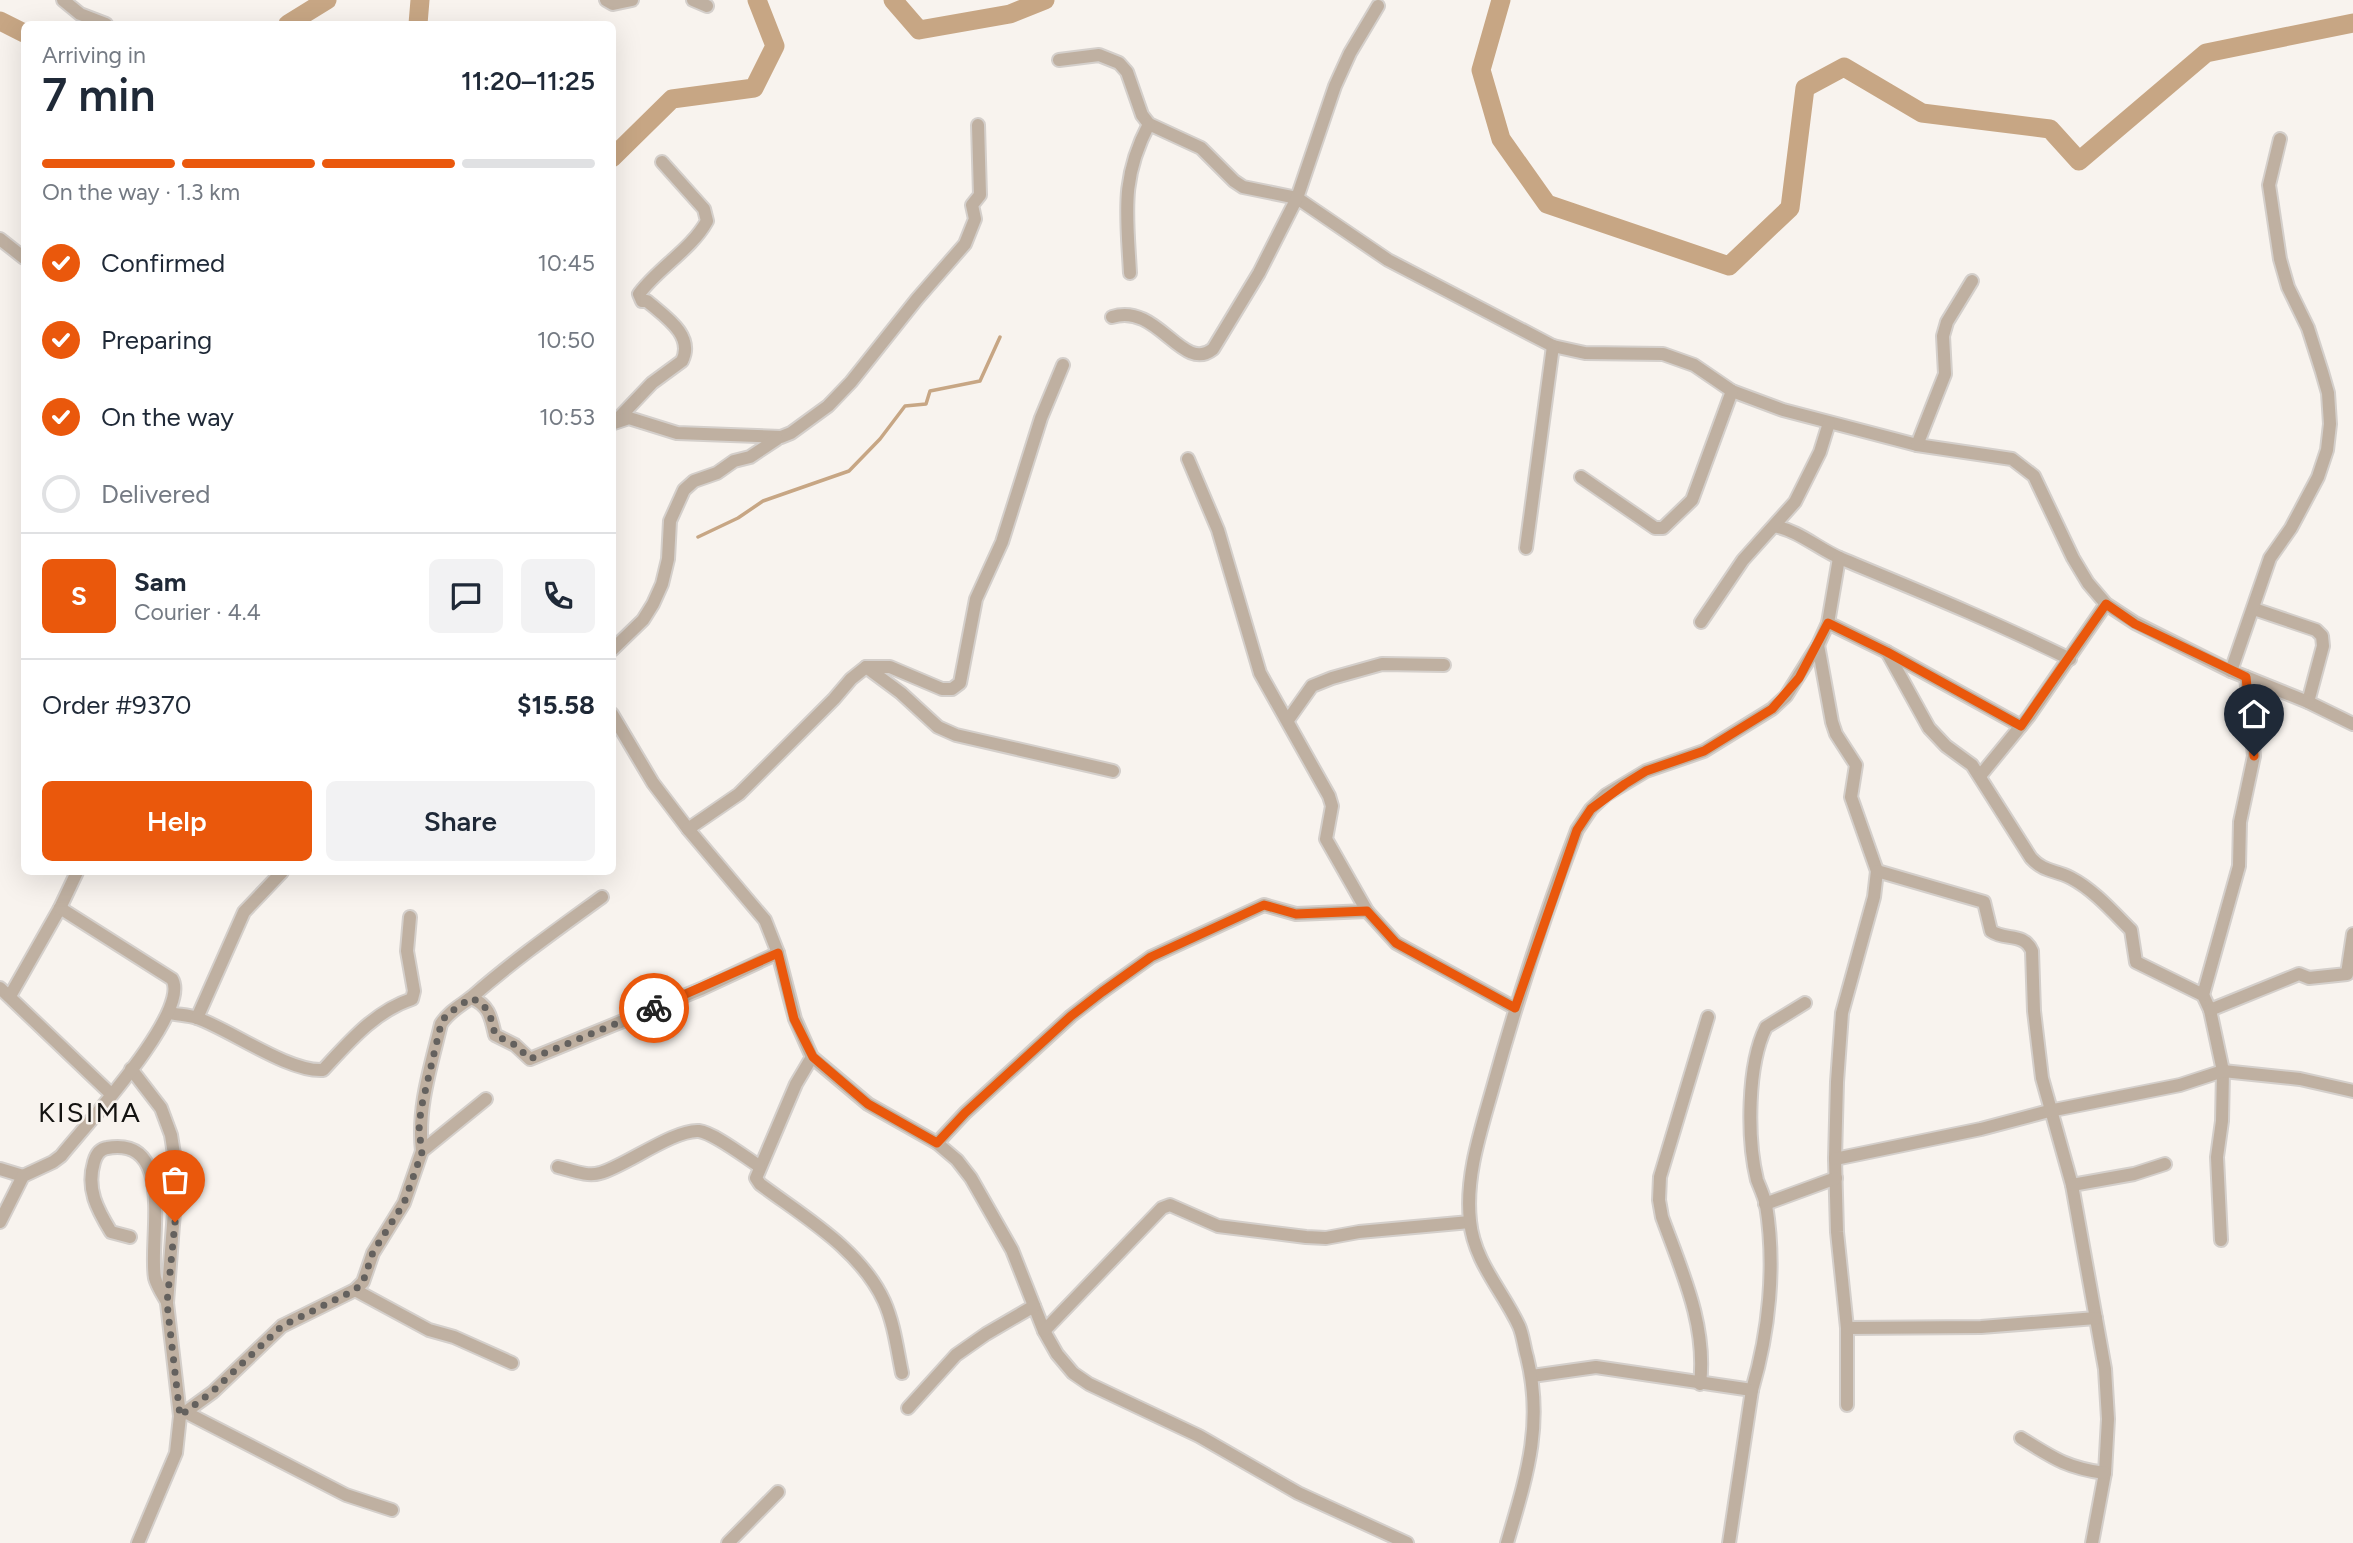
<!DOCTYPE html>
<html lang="en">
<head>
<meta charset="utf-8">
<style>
  body { margin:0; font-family:Figtree,sans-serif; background:#f2f2f3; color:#1f2937; height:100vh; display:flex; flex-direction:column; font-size:26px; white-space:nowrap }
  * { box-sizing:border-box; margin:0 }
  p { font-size:23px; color:#747a83 }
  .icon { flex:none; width:38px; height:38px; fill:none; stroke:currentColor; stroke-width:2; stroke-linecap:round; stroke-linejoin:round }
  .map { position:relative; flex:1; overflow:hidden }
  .sheet { position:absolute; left:21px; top:21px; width:595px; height:854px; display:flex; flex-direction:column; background:#fff; border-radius:10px; box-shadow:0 7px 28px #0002 }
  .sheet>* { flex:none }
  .pin { position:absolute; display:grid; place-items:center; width:60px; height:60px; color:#fff; margin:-72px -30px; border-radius:50% 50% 50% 0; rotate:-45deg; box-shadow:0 0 7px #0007 }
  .pin .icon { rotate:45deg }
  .courier { position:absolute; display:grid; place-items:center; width:70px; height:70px; margin:-35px; border:5px solid #ea580c; border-radius:50%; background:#fff; color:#222; box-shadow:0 2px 9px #0007 }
  .summary em { font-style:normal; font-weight:600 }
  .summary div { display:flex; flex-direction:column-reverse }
  .summary { display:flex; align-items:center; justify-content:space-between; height:119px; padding:0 21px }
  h1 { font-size:46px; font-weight:600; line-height:52px }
  .bar { display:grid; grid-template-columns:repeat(4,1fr); gap:10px 7px; align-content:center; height:84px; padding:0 21px }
  .bar i { height:9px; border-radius:5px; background:#e0e1e3 }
  .bar .on { background:#ea580c }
  .bar p { grid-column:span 4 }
  .line { display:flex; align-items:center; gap:18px; padding:0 21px; border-top:2px solid #e0e1e3 }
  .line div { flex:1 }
  .round { display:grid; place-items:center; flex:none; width:74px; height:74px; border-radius:10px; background:#f2f2f3 }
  ol { padding:0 21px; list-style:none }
  li { display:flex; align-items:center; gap:21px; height:77px }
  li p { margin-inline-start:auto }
  li .icon { padding:7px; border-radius:50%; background:#ea580c; color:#fff; stroke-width:4 }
  li:last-child { color:#747a83 }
  li i { width:38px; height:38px; border:4px solid #e0e1e3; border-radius:50% }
  .action { display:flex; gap:14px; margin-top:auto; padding:14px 21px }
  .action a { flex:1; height:80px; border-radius:10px; background:#ea580c; color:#fff; font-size:28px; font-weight:600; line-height:80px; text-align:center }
  .action a+a { background:#f2f2f3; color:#1f2937 }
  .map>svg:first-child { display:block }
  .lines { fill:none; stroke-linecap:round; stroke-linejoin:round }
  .stream { stroke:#c7a684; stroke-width:3.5 }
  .river { stroke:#c7a684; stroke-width:19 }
  .minor-casing { stroke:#d4cfcb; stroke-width:16 }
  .minor { stroke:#bfb0a1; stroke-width:12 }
  .done { stroke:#64615e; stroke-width:7; stroke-dasharray:0 12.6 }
  .route { stroke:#ea580c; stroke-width:9 }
  .labels { text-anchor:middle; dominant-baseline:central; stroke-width:5; stroke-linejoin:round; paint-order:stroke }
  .quarter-label { font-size:28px; letter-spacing:2px; fill:#141311; stroke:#f8f3ee }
</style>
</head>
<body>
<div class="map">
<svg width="2353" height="1543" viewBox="0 0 2353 1543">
  <rect width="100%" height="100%" fill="#f8f3ee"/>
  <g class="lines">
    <!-- stream -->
    <path class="stream" d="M698 537 738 518 763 501 849 471 880 439 905 406 926 404 930 391 980 381 1000 337"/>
    <!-- river -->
    <g class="river">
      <path d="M893 0 919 30 1010 14 1045 0"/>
      <path d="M1501 0 1481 70 1501 139 1547 204 1729 266 1790 208 1805 88 1844 67 1922 113 2050 129 2079 161 2206 53 2353 23"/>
      <path d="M0 21 24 33"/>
      <path d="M288 24 327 0"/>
      <path d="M418 24 420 0"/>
      <path d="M612 158 672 99 754 88 775 46 757 0"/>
    </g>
    <defs>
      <g id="minor">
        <path d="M63 0 80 14 106 24"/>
        <path d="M606 0 613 4 632 0"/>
        <path d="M693 0 707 6"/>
        <path d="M1059 60 1099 55 1119 63 1127 72 1142 115 1149 124 1201 148 1234 181 1243 187 1297 198 1388 260 1553 346 1585 353 1663 354 1694 365 1732 391 1783 410 1917 445 2012 459 2034 476 2073 558 2088 583 2106 604 2135 623 2231 671 2308 702 2353 724"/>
        <path d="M0 239 24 258"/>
        <path d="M1130 273C1127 215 1120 179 1149 124"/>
        <path d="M1112 317C1158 302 1182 374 1213 349L1259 273 1297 198 1335 86 1350 53 1378 6"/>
        <path d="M615 422 652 383 682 361C695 335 664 316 647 301H642L639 294C659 267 691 250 707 221L704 209 662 162"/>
        <path d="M614 423 629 418 677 433 781 437 791 433 828 406 851 382 917 299 965 244 975 219 972 205 980 195 978 125"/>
        <path d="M1917 445 1945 374 1943 336 1947 322 1972 281"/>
        <path d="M1188 459 1218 530 1260 673 1329 796 1332 806 1326 839 1367 911 1396 943 1515 1008"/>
        <path d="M1581 477 1655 528H1663L1692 500 1732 391"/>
        <path d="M1774 526C1800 531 1818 549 1842 559 1919 591 1995 622 2070 659"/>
        <path d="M1526 548 1553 346"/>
        <path d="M2254 609 2316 630 2322 636 2323 646 2308 702"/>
        <path d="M1701 622 1743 560 1795 502 1820 452 1829 423"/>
        <path d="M1828 623 1887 652 2021 726"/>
        <path d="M1818 645 1832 722 1836 734 1856 765 1851 797 1877 871 1874 897 1842 1013 1837 1082 1835 1159 1837 1232 1847 1328V1405"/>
        <path d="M612 650 643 620 653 604 662 584 668 559 670 521 684 490 694 481 717 473 734 461 750 457 777 439"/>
        <path d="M1887 652 1929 728 1946 746 1972 765 2031 858C2045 873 2054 869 2071 878 2094 890 2113 912 2131 930L2136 962 2203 995 2210 1010 2223 1071 2222 1121 2217 1157 2221 1240"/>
        <path d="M866 667 901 693 938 727 956 735 1113 771"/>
        <path d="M2231 671 2270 558 2291 528 2318 477 2327 450 2330 424 2328 393 2322 372 2308 328 2288 287 2280 259 2269 185 2280 139"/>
        <path d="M612 714 653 783 688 829 765 920 778 953 795 1019 812 1057 868 1104 937 1143 957 1160 971 1178 1012 1250 1044 1331 1057 1354 1073 1373 1089 1384 1199 1436 1298 1493 1407 1543"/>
        <path d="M1288 720 1312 686 1332 678 1382 664 1444 665"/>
        <path d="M1980 776 2029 716 2106 604"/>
        <path d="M688 829 739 794 834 699 851 679 866 667H890L942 689H952L960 683 976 599 1002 542 1041 418 1063 365"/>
        <path d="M1877 871 1984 902 1991 931C2005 941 2024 932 2032 951L2034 1011 2042 1078 2072 1185 2105 1369 2108 1419 2105 1473 2092 1543"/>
        <path d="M0 988 111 1094"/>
        <path d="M2203 995 2239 866 2240 822 2254 756 2246 677"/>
        <path d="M10 996 60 908 77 872"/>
        <path d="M471 998C489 1005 491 1017 495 1035L515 1045 530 1059 701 989 778 953"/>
        <path d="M2210 1010 2299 974 2309 978 2347 974 2353 934"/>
        <path d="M170 1013C178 1015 189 1015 197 1018 231 1030 288 1072 323 1070 349 1042 375 1011 412 999L414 991 407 951 410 917"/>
        <path d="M197 1018 244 912 282 872"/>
        <path d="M812 1057 796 1084 756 1178 760 1184C804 1217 860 1249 884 1301 894 1323 897 1349 902 1373"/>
        <path d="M131 1069 161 1108 171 1135 177 1173 167 1303 180 1416 176 1453 138 1543"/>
        <path d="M937 1143 965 1113 1071 1016 1102 992 1151 957 1264 905 1296 914 1367 911"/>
        <path d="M422 1151C417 1108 431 1066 441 1024 449 1011 462 1005 473 996 514 960 558 929 602 897"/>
        <path d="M1835 1159 1981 1129 2049 1111 2180 1085 2223 1071 2300 1079 2353 1091"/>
        <path d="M558 1167C571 1170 587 1177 600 1173 624 1167 674 1129 699 1131 714 1133 745 1157 759 1166"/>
        <path d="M0 1169 23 1176"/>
        <path d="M2072 1185 2134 1174 2165 1164"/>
        <path d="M1765 1204 1836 1178"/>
        <path d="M0 1222 23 1176 53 1162 61 1156C84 1127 192 1011 172 979L60 908"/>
        <path d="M130 1237 111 1232C97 1209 86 1189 94 1162 96 1155 100 1149 107 1148 177 1136 148 1242 155 1278 157 1286 163 1295 167 1302"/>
        <path d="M355 1290 429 1330 454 1337 512 1363"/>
        <path d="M1847 1328 1981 1327 2096 1318"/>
        <path d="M1044 1331 1162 1208 1170 1205 1218 1226 1306 1237 1326 1238 1359 1232 1470 1222"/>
        <path d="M1532 1376 1596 1367 1752 1390C1769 1332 1776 1266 1766 1205 1764 1196 1760 1188 1757 1180 1747 1139 1747 1065 1766 1027L1805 1003"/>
        <path d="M1700 1384C1707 1325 1682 1272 1662 1217L1659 1200 1660 1177 1708 1017"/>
        <path d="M908 1408 956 1355 986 1334 1034 1306"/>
        <path d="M185 1412 346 1495 392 1510"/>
        <path d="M180 1416 213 1392 282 1326 355 1290 363 1282 373 1253 404 1203 422 1151 486 1099"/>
        <path d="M2021 1438C2053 1458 2067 1468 2105 1473"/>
        <path d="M728 1543 778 1492"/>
        <path d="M1507 1543C1526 1478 1544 1425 1527 1357 1524 1347 1523 1335 1519 1326 1503 1291 1474 1262 1470 1221 1465 1176 1481 1130 1493 1087 1517 1000 1545 914 1577 830L1591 809 1606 795 1646 771 1704 751 1772 709 1786 696 1818 645 1828 623 1839 558"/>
        <path d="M1729 1543 1752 1390"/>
      </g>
    </defs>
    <!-- minor casing -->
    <use href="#minor" class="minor-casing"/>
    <!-- minor -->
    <use href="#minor" class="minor"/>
  </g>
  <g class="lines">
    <!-- done -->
    <path class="done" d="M175 1222 167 1303 180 1416 213 1391 282 1326 355 1290 363 1282 373 1252 404 1203 422 1152 419 1130 421 1109 441 1024 446 1015 471 998C489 1005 491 1017 495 1035L515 1045 530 1059 654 1008"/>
    <!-- route -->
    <path class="route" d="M654 1008 778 953 794 1019 813 1057 868 1104 937 1143 965 1113 1071 1016 1102 992 1151 957 1264 905 1296 914 1367 911 1396 943 1515 1008 1577 830 1591 809 1625 784 1646 771 1704 751 1772 709 1799 678 1828 623 1887 652 2021 726 2106 604 2135 624 2246 677 2254 756"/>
  </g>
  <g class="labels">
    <!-- quarter labels -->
    <g class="quarter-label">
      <text x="90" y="1112">KISIMA</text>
    </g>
  </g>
</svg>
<div class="pin" style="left:175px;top:1222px;background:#ea580c"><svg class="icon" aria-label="bag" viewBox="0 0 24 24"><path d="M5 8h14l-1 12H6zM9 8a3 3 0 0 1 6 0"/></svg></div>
<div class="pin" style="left:2254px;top:756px;background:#1f2937"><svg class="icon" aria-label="home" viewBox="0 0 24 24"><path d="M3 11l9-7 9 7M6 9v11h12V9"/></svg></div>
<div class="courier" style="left:654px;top:1008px"><svg class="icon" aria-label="bike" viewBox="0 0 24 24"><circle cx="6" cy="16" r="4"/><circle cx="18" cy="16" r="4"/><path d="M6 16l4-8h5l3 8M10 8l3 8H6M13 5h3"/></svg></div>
<section class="sheet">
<div class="summary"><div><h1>7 min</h1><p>Arriving in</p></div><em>11:20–11:25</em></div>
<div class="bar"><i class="on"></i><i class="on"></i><i class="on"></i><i></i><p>On the way · 1.3 km</p></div>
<ol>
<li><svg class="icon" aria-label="check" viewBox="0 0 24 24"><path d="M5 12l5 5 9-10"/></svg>Confirmed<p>10:45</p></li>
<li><svg class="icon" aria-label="check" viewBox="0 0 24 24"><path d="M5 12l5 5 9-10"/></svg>Preparing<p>10:50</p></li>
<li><svg class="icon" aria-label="check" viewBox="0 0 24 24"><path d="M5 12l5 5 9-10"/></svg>On the way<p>10:53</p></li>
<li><i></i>Delivered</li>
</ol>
<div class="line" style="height:126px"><b class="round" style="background:#ea580c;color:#fff">S</b><div><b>Sam</b><p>Courier · 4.4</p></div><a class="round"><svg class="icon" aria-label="chat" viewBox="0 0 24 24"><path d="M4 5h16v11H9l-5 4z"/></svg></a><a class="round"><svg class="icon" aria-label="phone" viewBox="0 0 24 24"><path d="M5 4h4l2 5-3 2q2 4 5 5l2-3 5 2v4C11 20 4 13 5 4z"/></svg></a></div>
<div class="line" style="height:91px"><div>Order #9370</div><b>$15.58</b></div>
<div class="action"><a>Help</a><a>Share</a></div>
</section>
</div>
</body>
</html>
